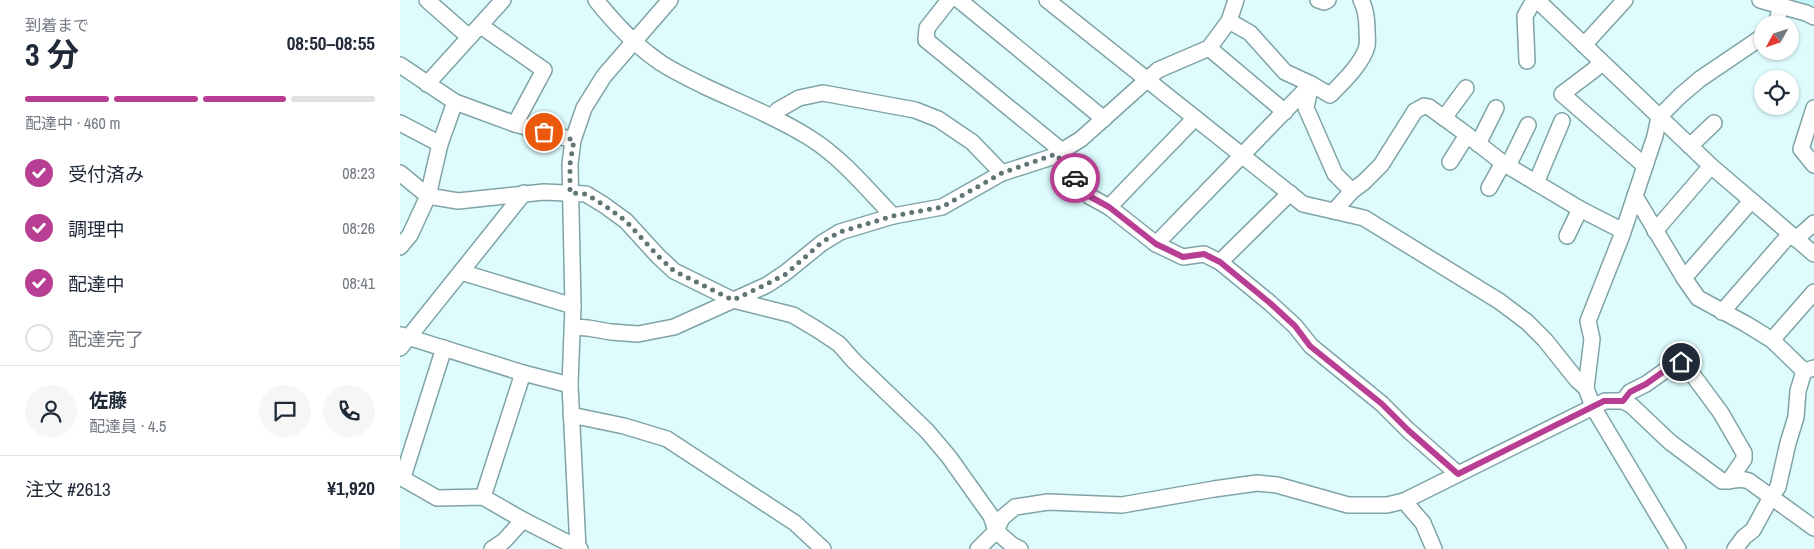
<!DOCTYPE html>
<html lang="ja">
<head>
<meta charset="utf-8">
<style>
  body { margin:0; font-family:"Archivo Narrow","Noto Sans JP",sans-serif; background:#f6f6f7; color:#1f2937; height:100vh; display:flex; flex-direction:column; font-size:19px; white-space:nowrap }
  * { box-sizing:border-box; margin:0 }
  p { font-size:16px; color:#747a83 }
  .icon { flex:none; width:28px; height:28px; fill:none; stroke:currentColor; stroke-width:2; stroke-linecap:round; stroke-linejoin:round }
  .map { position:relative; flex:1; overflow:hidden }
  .side { display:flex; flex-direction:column; background:#fff; width:400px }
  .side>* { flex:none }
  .needle { width:32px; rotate:230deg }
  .fabs { position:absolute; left:1354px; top:15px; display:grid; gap:10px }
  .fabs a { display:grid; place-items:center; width:45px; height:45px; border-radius:50%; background:#fff; box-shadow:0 1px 4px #0004; font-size:25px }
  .pin { position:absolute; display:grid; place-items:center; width:42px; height:42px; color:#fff; margin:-21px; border:2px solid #fff; border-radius:50%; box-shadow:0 1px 5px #0007 }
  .courier { position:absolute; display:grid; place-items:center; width:50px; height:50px; margin:-25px; border:4px solid #b73e92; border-radius:50%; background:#fff; color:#222; box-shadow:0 1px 6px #0007 }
  .summary em { font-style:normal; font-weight:700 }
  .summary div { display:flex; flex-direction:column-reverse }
  .summary { display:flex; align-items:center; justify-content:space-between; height:85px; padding:0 25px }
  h1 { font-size:32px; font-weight:700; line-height:38px }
  .bar { display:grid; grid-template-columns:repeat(4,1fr); gap:8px 5px; align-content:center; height:60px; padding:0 25px }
  .bar i { height:6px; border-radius:4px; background:#e0e1e3 }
  .bar .current { background:#b73e92 }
  .bar p { grid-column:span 4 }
  .line { display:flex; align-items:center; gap:12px; padding:0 25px; border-top:1px solid #e0e1e3 }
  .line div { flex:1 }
  .round { display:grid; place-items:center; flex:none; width:52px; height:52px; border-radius:26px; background:#f6f6f7 }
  ol { padding:0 25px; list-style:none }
  li { display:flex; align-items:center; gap:15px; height:55px }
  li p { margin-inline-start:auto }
  li .icon { padding:5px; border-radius:50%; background:#b73e92; color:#fff; stroke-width:4 }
  li:last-child { color:#747a83 }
  li i { width:28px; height:28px; border:2px solid #e0e1e3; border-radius:50% }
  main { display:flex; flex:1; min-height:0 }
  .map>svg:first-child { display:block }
  .built { fill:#c6f7fa }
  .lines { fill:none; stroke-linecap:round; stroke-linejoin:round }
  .minor-casing { stroke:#7fa3a6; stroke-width:18 }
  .minor { stroke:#fff; stroke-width:15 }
  .done { stroke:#617476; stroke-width:5; stroke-dasharray:0 9 }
  .route { stroke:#b73e92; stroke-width:6 }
</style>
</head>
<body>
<main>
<section class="side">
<div class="summary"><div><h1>3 分</h1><p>到着まで</p></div><em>08:50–08:55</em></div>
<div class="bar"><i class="current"></i><i class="current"></i><i class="current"></i><i></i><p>配達中 · 460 m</p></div>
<ol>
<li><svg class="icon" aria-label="check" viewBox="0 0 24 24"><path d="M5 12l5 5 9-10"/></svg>受付済み<p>08:23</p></li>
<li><svg class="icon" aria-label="check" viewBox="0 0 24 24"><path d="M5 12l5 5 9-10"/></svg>調理中<p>08:26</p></li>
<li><svg class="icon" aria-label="check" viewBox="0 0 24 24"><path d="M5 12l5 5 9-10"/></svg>配達中<p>08:41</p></li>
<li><i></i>配達完了</li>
</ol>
<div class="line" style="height:90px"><a class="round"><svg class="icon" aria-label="person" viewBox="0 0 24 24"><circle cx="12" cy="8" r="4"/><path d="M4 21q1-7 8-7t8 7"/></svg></a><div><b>佐藤</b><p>配達員 · 4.5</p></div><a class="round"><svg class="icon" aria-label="chat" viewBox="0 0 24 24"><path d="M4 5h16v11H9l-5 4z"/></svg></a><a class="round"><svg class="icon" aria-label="phone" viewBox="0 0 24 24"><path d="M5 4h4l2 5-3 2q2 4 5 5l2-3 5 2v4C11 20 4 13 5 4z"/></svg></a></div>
<div class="line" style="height:65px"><div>注文 #2613</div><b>¥1,920</b></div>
</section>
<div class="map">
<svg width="1414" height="549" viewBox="0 0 1414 549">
  <rect width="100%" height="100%" fill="#defcfe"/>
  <!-- built -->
  <path class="built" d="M1375 0H1414V12Z"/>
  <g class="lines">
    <defs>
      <g id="minor">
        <path d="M27 0 69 37"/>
        <path d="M196 0C215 24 236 46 261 63 275 72 290 79 304 86 340 103 377 117 410 138 442 158 467 189 493 216"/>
        <path d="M549 0 527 28 526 40 662 151"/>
        <path d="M559 0 704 119"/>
        <path d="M647 0 903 204 964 218 1099 301 1127 322 1145 340 1177 380 1186 388"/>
        <path d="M918 0 924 2 928 0"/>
        <path d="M1137 0 1311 166 1414 254"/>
        <path d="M1360 0 1406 13 1414 17"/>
        <path d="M829 21 850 33 885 72 911 84 906 108 935 174 952 191"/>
        <path d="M1376 24 1381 6"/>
        <path d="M81 26 144 70 115 124"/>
        <path d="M1184 45 1225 0"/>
        <path d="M809 48 885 112"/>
        <path d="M1127 61 1125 16 1134 0"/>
        <path d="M1201 62 1195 69 1162 94 1245 166"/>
        <path d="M0 65 55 102 115 124 173 140"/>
        <path d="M27 84 103 0"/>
        <path d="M1414 108 1401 149 1414 165"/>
        <path d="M372 117 378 110 399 98 423 93 515 110 538 119 572 142 602 173"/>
        <path d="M1044 118 1066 88"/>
        <path d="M0 123 40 144"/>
        <path d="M1078 144 1096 108"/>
        <path d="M1290 146 1314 123"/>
        <path d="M656 154 689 196 709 207 756 244 783 257 804 254 820 262 890 193"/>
        <path d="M1050 162 1067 135"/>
        <path d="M1108 166 1128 125"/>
        <path d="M0 173 28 196 58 201 144 192 186 194 204 205 226 221 258 256 274 271 333 300 393 315 418 330 439 344 454 361 527 431 549 457 591 516 596 531 612 545 620 549"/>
        <path d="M1136 183 1162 121"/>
        <path d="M1089 188 1103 163"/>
        <path d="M1235 196 1284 278 1298 298 1346 324 1372 340 1404 371"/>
        <path d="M709 207 795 118"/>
        <path d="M934 211 952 191 964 182 981 165 1015 111 1024 106 1029 107 1062 131 1103 163 1180 209 1223 231"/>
        <path d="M1255 231 1311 166"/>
        <path d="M1167 236 1180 209"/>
        <path d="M1396 239 1414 223"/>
        <path d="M756 244 911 84 930 95C942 83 963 63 967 46 968 41 967 35 967 30 967 20 966 9 961 0"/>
        <path d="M0 247 10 235 28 196 40 144 55 102"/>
        <path d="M820 262 870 303 895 326 911 346 982 404 1008 430 1058 474"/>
        <path d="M61 272 173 306"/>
        <path d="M1284 278 1351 201"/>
        <path d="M1322 312 1390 234"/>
        <path d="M173 327 188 328 211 332 238 334 274 327 367 285 385 273 422 243 440 232 493 216 542 207 602 173 652 157 681 139 758 70 809 48 829 21 836 0"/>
        <path d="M1 335 123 373 170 385"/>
        <path d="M1372 340 1414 292"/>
        <path d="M0 348 124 193"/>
        <path d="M1223 401 1230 392 1246 384 1277 362H1281L1287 367 1321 413 1344 453V459L1329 481"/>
        <path d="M171 415 224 426 267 439 395 523 423 549"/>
        <path d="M0 477 37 498 83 497 123 520 180 549"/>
        <path d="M3 477 44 348"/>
        <path d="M83 497 123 373"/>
        <path d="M1004 501 1023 523 1034 549"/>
        <path d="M92 549 104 541 123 520"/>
        <path d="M178 549 170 385 173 306 170 164 173 140 184 108 204 76 270 0"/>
        <path d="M578 549 596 531 602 518 615 507 648 502 722 505 814 489 857 483 877 485 948 505H987L1004 501 1205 401H1223L1232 406 1270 442 1322 481C1333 482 1338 477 1349 481L1414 528"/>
        <path d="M1278 549 1193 407 1186 388 1192 339 1188 321 1222 235 1255 136 1259 117 1280 96 1300 79 1362 37"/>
        <path d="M1335 549 1344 537 1353 530 1371 497 1378 487 1388 443 1396 417 1398 391 1404 371 1414 368"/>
      </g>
    </defs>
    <!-- minor casing -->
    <use href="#minor" class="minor-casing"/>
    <!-- minor -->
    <use href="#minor" class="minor"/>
  </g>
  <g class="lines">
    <!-- done -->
    <path class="done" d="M144 132 174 140 170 164V193L186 194 204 205 226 221 258 256 274 271 333 300 367 284 386 274 422 242 440 232 493 216 542 207 602 173 656 154 675 178"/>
    <!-- route -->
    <path class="route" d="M675 178 689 196 709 207 756 244 783 257 804 254 820 262 870 303 895 326 910 346 982 404 1008 430 1058 474 1204 401H1223L1230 392 1246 384 1277 362H1281"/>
  </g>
</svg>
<div class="fabs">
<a><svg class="needle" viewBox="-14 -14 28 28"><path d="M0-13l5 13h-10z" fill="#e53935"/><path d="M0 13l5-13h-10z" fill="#747a83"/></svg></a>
<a><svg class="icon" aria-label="locate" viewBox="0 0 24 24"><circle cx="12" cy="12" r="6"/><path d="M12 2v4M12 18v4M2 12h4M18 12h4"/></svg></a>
</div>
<div class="pin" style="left:144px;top:132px;background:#ea580c"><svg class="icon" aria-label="bag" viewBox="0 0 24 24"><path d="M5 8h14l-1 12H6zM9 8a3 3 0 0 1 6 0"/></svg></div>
<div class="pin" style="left:1281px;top:362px;background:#1f2937"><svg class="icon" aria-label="home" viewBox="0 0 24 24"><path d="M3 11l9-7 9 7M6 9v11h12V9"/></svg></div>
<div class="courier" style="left:675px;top:178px"><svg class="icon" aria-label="car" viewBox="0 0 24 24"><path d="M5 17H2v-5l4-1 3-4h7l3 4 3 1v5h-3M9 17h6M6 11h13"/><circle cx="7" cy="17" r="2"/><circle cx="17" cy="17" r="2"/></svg></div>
</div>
</main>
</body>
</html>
